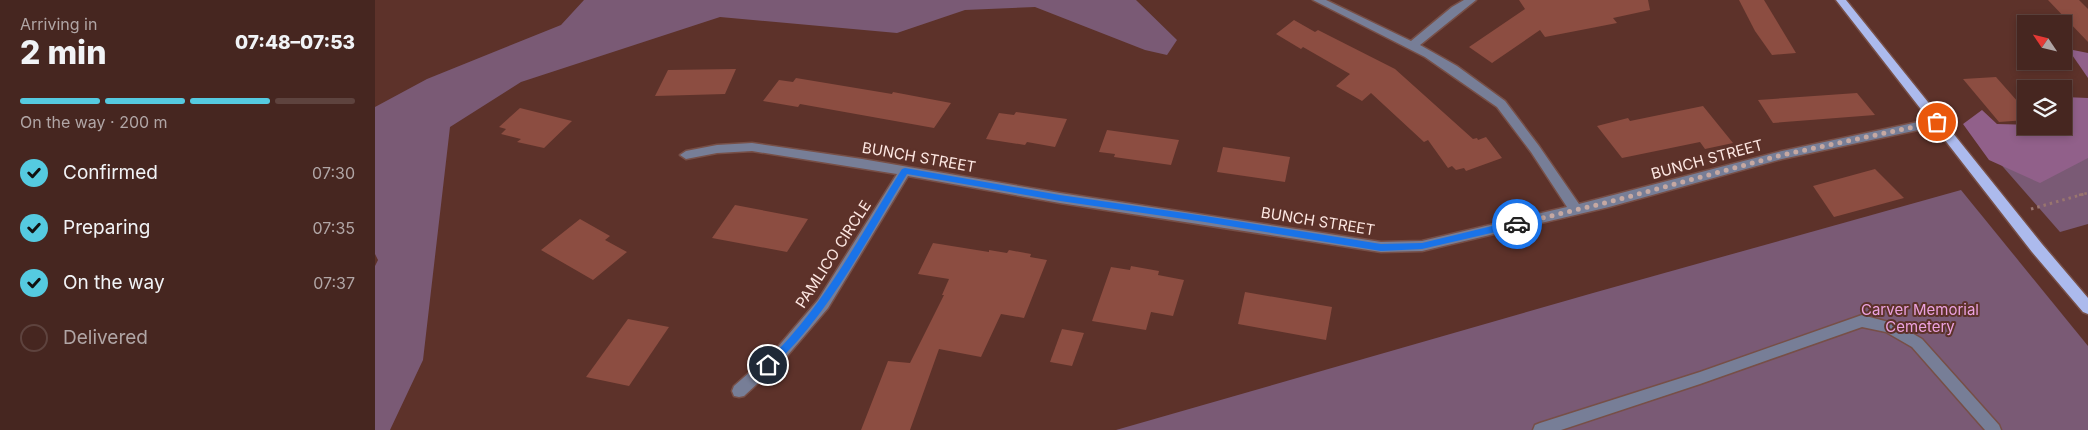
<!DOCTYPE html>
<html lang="en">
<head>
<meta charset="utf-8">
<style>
  body { margin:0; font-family:Inter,sans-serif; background:#4d2e29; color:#f1f3f6; height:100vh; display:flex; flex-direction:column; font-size:19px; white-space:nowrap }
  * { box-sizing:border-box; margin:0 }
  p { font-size:16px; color:#b0a5a5 }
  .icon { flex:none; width:28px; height:28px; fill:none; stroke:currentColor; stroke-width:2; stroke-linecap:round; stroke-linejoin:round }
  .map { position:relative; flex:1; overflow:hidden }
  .details { display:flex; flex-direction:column; background:#462620; width:375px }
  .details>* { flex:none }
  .needle { width:32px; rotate:305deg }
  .fabs { position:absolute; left:1642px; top:15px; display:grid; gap:10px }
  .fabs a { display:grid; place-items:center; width:55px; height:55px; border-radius:0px; background:#462620; box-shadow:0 2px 8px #0003,0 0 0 1px #5e433e; font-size:25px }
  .pin { position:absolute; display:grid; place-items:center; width:42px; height:42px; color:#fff; margin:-21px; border:2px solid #fff; border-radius:50%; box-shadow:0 1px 5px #0007 }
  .courier { position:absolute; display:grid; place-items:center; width:50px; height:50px; margin:-25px; border:4px solid #1a73e8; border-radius:50%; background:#fff; color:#222; box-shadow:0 1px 6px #0007 }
  .head em { font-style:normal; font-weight:800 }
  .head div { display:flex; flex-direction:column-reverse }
  .head { display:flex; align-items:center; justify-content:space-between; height:85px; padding:0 20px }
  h1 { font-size:32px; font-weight:800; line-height:38px }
  .bar { display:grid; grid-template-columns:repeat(4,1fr); gap:8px 5px; align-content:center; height:60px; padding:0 20px }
  .bar i { height:6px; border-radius:4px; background:#5e433e }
  .bar .active { background:#55cae0 }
  .bar p { grid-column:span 4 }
  ol { padding:0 20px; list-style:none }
  li { display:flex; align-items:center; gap:15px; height:55px }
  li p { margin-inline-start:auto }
  li .icon { padding:5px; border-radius:50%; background:#55cae0; color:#111; stroke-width:4 }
  li:last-child { color:#b0a5a5 }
  li i { width:28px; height:28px; border:2px solid #5e433e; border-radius:50% }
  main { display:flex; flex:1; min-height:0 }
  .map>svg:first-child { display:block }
  .green { fill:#7a5a75 }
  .forest { fill:#91608a }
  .building { fill:#8c4d41 }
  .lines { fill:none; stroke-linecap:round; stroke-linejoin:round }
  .minor-casing { stroke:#774f47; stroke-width:3 }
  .major-casing { stroke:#774f47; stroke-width:3 }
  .path-far1 { stroke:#99756f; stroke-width:2.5; stroke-dasharray:2.5 3; stroke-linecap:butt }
  .path { stroke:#99756f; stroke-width:3; stroke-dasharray:2.5 4; stroke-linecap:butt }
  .minor { fill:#777e97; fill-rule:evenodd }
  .major { fill:#acbaed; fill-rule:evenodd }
  .route { fill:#1a73e8 }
  .done { stroke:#c5a8a2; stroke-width:5; stroke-dasharray:0 9 }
  .labels { text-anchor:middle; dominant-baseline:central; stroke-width:4; stroke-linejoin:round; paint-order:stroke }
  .street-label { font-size:15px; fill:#fde7e2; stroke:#5d322a }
  .park-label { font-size:15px; fill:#eba2df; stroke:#5d322a }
</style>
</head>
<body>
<main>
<section class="details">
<div class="head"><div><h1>2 min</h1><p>Arriving in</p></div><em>07:48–07:53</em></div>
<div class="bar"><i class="active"></i><i class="active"></i><i class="active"></i><i></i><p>On the way · 200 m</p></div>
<ol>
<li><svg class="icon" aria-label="check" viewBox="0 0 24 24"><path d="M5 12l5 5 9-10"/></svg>Confirmed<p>07:30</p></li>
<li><svg class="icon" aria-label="check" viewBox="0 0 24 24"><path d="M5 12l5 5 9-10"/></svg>Preparing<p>07:35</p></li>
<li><svg class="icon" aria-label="check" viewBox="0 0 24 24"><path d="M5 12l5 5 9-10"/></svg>On the way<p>07:37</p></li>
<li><i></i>Delivered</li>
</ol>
</section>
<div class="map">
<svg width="1713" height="430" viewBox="0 0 1713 430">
  <rect width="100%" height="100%" fill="#5d322a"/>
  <!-- green -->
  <g class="green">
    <path d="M209 0H761L802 40 792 55 770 50 660 7 590 10 522 33 345 17 146 82 75 127 48 360 15 430H0V266L3 260 0 254V107L52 79 186 25Z"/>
    <path d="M1713 125V224L1685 232 1608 144Z"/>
    <path d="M1586 190 1713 346V430H741L1218 293Z"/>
  </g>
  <!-- forest -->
  <g class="forest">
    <path d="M1693 49 1713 53V78Z"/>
    <path d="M1689 97 1713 98V158L1665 183 1614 160 1588 124 1607 110 1622 124 1689 126Z"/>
  </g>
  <!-- building -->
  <g class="building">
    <path d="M1144 0H1273L1275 10 1238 18 1242 23 1170 37 1165 30 1117 63 1094 47 1150 9Z"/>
    <path d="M1364 0H1389L1421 53 1397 55 1380 31Z"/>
    <path d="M1673 0H1704L1713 9V42Z"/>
    <path d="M919 20 940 32 943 30 1020 69 1098 139 1102 138 1103 140 1111 137 1127 158 1091 171 1089 168 1081 170 1077 166 1073 168 1053 140 1049 142 996 93 987 101 961 86 975 74 928 47 926 49 901 34Z"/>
    <path d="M361 69 350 94 280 96 293 70Z"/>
    <path d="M1621 77 1651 111V120L1624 122 1588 79Z"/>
    <path d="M421 78 517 94 518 92 576 103 559 128 425 104 423 107 388 101 404 80 418 82Z"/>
    <path d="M1482 93 1500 115 1398 123 1383 100Z"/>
    <path d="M1328 106 1358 143 1330 149 1325 142 1247 158 1222 126 1253 118 1255 121Z"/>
    <path d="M145 108 197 121 169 148 142 142 146 139 126 134 131 129 124 127Z"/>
    <path d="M641 112 692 119 680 147 652 142 650 145 611 139 624 113 639 115Z"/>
    <path d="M732 130 804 140 796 165 739 157 740 154 724 152Z"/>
    <path d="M848 147 915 157 910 182 842 172Z"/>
    <path d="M1500 169 1529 198 1459 217 1438 186Z"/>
    <path d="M360 205 433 219 412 252 337 238Z"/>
    <path d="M205 219 235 236 230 240 252 252 218 280 166 250Z"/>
    <path d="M558 243 614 252V250L632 253 634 250 656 254 655 257 672 260 649 318 626 314 606 357 564 349 535 430H486L513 361 535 363 569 295H567L574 279 543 274Z"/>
    <path d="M756 266 784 271 783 275 809 280 798 316 776 312 771 330 717 321 736 267 755 270Z"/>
    <path d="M870 292 957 307 951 340 863 324Z"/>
    <path d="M253 319 294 327 254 386 211 377Z"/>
    <path d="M687 329 709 333 697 366 675 362Z"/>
  </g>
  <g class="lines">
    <defs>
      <g id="minor">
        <path d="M938 0H951L1036 41 1077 7 1089 0H1101L1045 45 1082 66 1130 101 1164 146 1204 204 1407 151 1562 118 1568 122 1562 126 1407 159 1234 207 1047 251 1006 252 685 203 533 176 453 308 412 356 369 396 364 397 359 396 357 391 359 386 402 348 443 300 522 174 377 151 342 153 311 159 305 155 311 151 342 145 377 143 487 159 685 193 1006 242 1047 241 1192 207 1156 152 1122 107 1050 57Z"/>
        <path d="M1487 315 1521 324 1547 339 1624 425 1626 430H1610L1537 347 1511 332 1487 327 1325 384 1186 430H1158L1160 425 1165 423 1325 372Z"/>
      </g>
      <path id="major" d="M1461 0H1471L1667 244 1713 298V314L1708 312 1657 252Z"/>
    </defs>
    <!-- minor casing -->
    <use href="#minor" class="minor-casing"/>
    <!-- major casing -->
    <use href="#major" class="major-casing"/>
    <!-- path-far1 -->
    <path class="path-far1" d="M1704 195 1713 193"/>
    <!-- path -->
    <path class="path" d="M1656 209 1709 194"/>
    <!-- minor -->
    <use href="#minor" class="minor"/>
    <!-- major -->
    <use href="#major" class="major"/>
  </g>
  <!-- route -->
  <path class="route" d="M530 168 685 195 830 216 1006 244 1047 243 1142 220 1146 224 1142 227 1047 249 1006 251 830 222 685 201 532 174C491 241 454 315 396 368H390V363C448 309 485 235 527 169Z"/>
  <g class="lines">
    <!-- done -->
    <path class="done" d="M1142 224 1234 202 1407 155 1562 122"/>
  </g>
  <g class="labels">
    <!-- street labels -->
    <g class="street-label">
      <text transform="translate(544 157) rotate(10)">BUNCH STREET</text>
      <text transform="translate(1332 159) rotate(-15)">BUNCH STREET</text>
      <text transform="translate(943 221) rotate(9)">BUNCH STREET</text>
      <text transform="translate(458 254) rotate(-57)">PAMLICO CIRCLE</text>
    </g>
    <!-- park labels -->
    <g class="park-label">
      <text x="1545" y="309">Carver Memorial<tspan x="1545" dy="17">Cemetery</tspan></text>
    </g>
  </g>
</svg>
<div class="fabs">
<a><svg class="needle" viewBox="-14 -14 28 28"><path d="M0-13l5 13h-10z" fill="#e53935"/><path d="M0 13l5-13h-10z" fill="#b0a5a5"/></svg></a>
<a><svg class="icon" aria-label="layers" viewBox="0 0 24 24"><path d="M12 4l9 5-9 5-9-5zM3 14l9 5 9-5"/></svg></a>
</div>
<div class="pin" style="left:1562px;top:122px;background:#ea580c"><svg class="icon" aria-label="bag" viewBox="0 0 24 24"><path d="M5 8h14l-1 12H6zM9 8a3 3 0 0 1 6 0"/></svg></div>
<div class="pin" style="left:393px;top:365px;background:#1f2937"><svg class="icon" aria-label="home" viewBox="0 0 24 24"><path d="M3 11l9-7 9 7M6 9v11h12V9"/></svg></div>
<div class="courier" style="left:1142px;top:224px"><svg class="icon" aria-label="car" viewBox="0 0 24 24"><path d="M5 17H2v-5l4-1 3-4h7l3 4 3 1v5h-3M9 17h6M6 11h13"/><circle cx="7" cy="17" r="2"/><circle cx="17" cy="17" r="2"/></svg></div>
</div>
</main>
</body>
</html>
